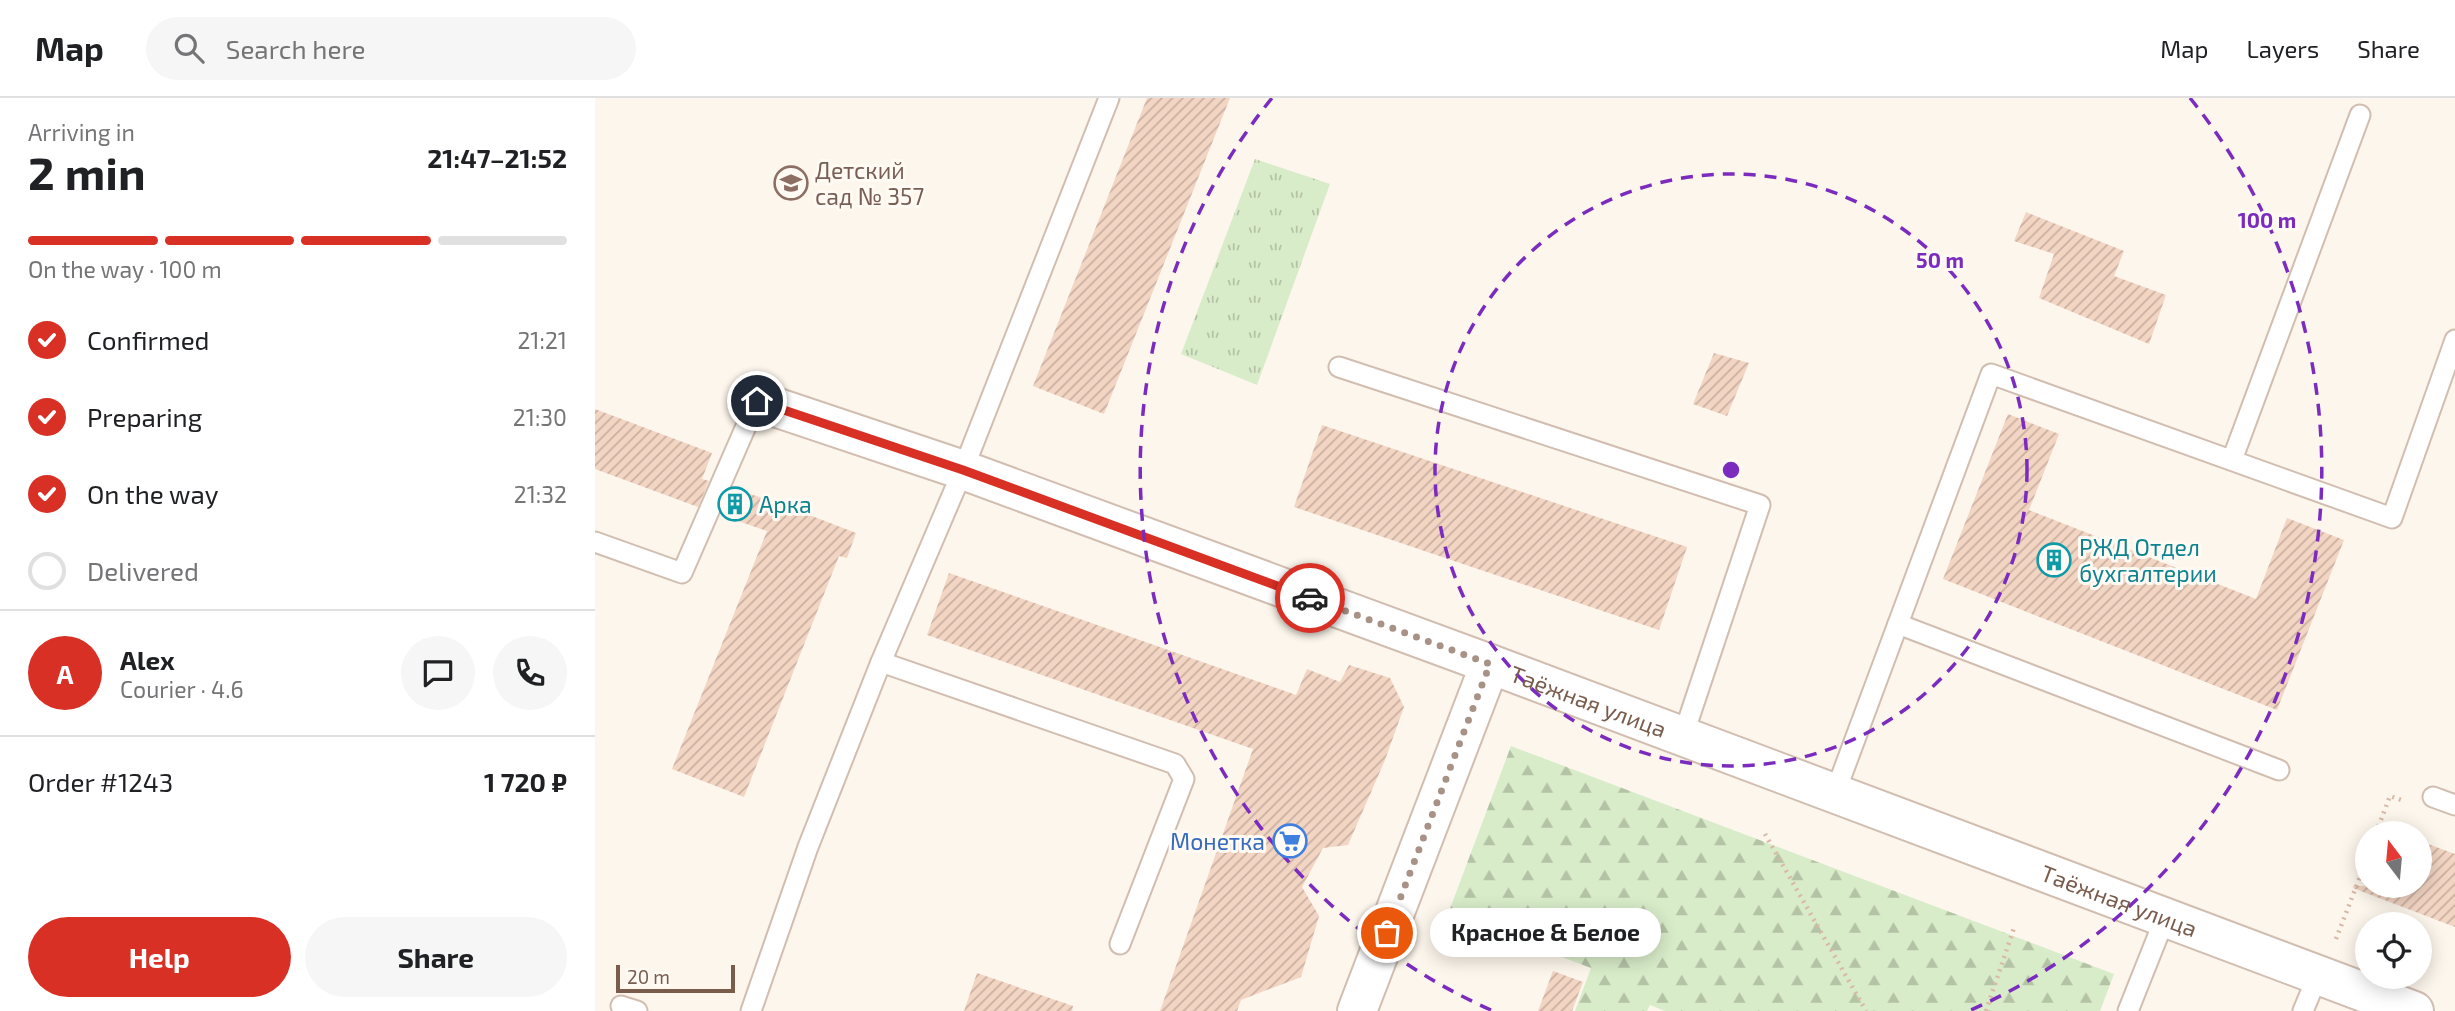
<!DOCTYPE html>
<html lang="en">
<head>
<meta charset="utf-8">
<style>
  body { margin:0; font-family:"Exo 2",sans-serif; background:#f6f6f6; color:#202124; height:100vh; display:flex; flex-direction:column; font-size:26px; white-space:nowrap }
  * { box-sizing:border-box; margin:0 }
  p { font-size:23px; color:#757577 }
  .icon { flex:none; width:38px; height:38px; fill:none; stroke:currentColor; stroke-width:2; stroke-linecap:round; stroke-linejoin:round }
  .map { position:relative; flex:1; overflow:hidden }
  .sheet { display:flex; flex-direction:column; background:#fff; width:595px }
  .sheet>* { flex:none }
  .needle { width:46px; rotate:344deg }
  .fabs { position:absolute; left:1760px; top:723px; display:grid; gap:14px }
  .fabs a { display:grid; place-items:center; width:77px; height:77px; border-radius:50%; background:#fff; box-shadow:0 4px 18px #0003; font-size:35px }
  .scale { position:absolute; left:21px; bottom:18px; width:119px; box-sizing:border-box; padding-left:7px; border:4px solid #7a5c4d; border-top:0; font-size:19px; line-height:24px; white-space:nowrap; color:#7a5c4d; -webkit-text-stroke:5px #fffaf3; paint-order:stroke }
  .pin { position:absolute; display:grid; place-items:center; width:60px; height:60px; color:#fff; margin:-30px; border:4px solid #fff; border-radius:50%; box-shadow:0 2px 7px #0007 }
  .courier { position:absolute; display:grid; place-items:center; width:70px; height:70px; margin:-35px; border:5px solid #d93025; border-radius:50%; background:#fff; color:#222; box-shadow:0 2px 9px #0007 }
  .bubble { position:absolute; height:49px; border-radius:24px; background:#fff; box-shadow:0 4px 18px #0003; font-size:23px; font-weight:700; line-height:49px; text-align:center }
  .headline em { font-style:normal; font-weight:700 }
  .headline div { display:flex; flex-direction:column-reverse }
  .headline { display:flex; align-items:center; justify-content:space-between; height:119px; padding:0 28px }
  h1 { font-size:46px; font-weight:700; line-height:52px }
  .bar { display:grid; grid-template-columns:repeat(4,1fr); gap:10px 7px; align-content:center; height:84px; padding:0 28px }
  .bar i { height:9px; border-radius:5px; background:#e0e0e0 }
  .bar .active { background:#d93025 }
  .bar p { grid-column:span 4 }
  .line { display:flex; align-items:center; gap:18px; padding:0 28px; border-top:2px solid #e0e0e0 }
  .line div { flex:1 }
  .round { display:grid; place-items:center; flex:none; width:74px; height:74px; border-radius:37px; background:#f6f6f6 }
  ol { padding:0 28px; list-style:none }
  li { display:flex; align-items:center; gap:21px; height:77px }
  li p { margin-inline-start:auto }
  li .icon { padding:7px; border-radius:50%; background:#d93025; color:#fff; stroke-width:4 }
  li:last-child { color:#757577 }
  li i { width:38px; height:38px; border:4px solid #e0e0e0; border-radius:50% }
  .cta { display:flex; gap:14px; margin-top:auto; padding:14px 28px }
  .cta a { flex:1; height:80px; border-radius:42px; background:#d93025; color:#fff; font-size:28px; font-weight:700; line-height:80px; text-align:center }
  .cta a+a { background:#f6f6f6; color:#202124 }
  header { display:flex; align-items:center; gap:42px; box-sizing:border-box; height:98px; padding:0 35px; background:#fff; border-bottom:2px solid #e0e0e0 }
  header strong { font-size:33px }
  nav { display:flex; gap:38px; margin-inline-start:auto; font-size:24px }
  .search { width:490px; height:63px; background:#f6f6f6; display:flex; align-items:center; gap:18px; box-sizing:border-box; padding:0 24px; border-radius:38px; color:#757577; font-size:26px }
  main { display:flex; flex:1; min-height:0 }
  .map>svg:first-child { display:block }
  .forest { fill:url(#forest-firs) }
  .park { fill:url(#park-tufts) }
  .building { fill:url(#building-hatch) }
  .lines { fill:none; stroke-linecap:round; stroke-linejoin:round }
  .lane-casing { stroke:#d1beb0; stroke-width:23 }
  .street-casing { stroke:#d1beb0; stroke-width:42 }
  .path { stroke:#d9b8a5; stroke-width:4.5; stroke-dasharray:2 5; stroke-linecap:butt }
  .lane { stroke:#fff; stroke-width:19 }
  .street { stroke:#fff; stroke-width:38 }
  .done { stroke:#a89285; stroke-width:7; stroke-dasharray:0 12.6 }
  .route { stroke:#d93025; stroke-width:9 }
  .ring { fill:none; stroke:#7b2cbf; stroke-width:3.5; stroke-dasharray:12 9 }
  .labels { text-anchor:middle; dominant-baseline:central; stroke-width:6; stroke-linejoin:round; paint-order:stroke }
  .education-label { font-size:23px; fill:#785e54; stroke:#fffaf3; text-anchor:start }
  .culture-label { font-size:23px; fill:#0d838f; stroke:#fffaf3; text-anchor:start }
  .street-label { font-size:23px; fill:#7a5c4d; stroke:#fffaf3 }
  .shop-label { font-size:23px; fill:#366cbe; stroke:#fffaf3; text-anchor:end }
  .centre { fill:#7b2cbf; stroke:#fffaf3; stroke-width:3.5 }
  .ring-label { font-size:21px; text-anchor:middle; font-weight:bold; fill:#7b2cbf; stroke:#fffaf3; stroke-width:6; stroke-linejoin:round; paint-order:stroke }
</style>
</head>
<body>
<header>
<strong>Map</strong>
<div class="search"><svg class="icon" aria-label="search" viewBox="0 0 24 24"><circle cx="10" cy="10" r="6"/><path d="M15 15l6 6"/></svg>Search here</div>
<nav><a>Map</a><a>Layers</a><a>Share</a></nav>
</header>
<main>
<section class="sheet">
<div class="headline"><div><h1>2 min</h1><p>Arriving in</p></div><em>21:47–21:52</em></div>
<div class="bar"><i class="active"></i><i class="active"></i><i class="active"></i><i></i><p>On the way · 100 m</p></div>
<ol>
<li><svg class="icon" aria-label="check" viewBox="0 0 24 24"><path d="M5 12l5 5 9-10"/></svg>Confirmed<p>21:21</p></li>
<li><svg class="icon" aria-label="check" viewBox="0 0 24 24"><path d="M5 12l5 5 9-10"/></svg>Preparing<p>21:30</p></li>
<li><svg class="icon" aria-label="check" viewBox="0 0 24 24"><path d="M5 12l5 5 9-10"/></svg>On the way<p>21:32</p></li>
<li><i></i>Delivered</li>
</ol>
<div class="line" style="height:126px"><b class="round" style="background:#d93025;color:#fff">A</b><div><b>Alex</b><p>Courier · 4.6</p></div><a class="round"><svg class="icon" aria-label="chat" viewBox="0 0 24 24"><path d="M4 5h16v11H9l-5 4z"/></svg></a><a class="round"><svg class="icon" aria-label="phone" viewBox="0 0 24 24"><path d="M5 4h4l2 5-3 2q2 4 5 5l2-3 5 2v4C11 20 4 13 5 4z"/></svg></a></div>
<div class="line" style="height:91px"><div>Order #1243</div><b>1 720 ₽</b></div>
<div class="cta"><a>Help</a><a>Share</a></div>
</section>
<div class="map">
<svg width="1860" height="913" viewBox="0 0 1860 913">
  <defs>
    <pattern id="forest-firs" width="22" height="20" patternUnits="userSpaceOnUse" patternTransform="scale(1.75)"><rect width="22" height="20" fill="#d8ecc9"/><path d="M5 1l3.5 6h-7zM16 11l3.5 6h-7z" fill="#b4c2a5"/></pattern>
    <pattern id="park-tufts" width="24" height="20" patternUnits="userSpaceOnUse" patternTransform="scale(1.75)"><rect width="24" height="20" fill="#d8ecc9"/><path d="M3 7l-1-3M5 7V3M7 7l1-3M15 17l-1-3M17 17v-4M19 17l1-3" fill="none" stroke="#b4c2a5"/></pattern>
    <pattern id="building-hatch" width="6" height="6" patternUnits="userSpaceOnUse" patternTransform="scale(1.75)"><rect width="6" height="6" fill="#f3d5c3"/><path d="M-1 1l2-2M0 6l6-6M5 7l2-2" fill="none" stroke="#cab0a1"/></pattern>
  </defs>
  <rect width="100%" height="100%" fill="#fdf6ec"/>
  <!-- forest -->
  <path class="forest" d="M916 648 1519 876 1505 913H1070L1055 907 1052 913H980L996 870 853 816Z"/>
  <!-- park -->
  <path class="park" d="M660 61 735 86 662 287 586 256Z"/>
  <!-- building -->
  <g class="building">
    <path d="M552 0H635L509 316 438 288Z"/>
    <path d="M1431 114 1529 153 1519 178 1571 197 1554 246 1444 200 1459 156 1419 143Z"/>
    <path d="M1119 255 1154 265 1132 318 1098 306Z"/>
    <path d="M0 311 117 355 107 381 114 383 103 409 0 371Z"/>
    <path d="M1413 316 1464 336 1434 412 1661 501 1692 420 1749 442 1682 612 1348 481Z"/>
    <path d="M727 327 1092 449 1064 532 699 409Z"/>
    <path d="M137 390 183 405 261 435 252 460 244 458 149 699 77 671 172 433 126 417Z"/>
    <path d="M354 475 701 597 712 571 745 584 754 567 795 580 809 609 790 662 753 747 728 750 707 789 724 818 706 879 646 902 642 913H565L658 651 332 537Z"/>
    <path d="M1825 743 1860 756V829L1758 790V788H1825Z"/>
    <path d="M958 873 988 884 977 913H943Z"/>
    <path d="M382 875 478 908 477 913H369Z"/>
  </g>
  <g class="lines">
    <defs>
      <g id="lane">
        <path d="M744 269 1165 407 1088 638"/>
        <path d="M1637 362 1765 17"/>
        <path d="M0 444 87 475 162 303"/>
        <path d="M1303 526 1684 672"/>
        <path d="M286 564 580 666 589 681 525 846"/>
        <path d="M1240 695 1396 276 1797 420 1860 242"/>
        <path d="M1838 699 1860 707"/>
        <path d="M26 908 42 913"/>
        <path d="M156 913 213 749 286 564 368 372 514 0"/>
        <path d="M1533 913 1570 820"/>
        <path d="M1708 913 1723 877"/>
      </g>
      <g id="street">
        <path id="s1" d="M162 303 368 372 895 566 1819 913"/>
        <path d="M762 913 895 566"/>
      </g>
    </defs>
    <!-- lane casing -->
    <use href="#lane" class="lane-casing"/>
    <!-- street casing -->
    <use href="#street" class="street-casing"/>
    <!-- path -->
    <g class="path">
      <path d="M1781 735 1795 698 1809 703"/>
      <path d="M1170 736 1271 913"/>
      <path d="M1741 841 1773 758"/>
      <path d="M1391 913 1419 830"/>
    </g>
    <!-- lane -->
    <use href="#lane" class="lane"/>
    <!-- street -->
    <use href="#street" class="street"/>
  </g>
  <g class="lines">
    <!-- done -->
    <path class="done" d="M715 500 895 566 792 835"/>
    <!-- route -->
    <path class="route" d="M162 303 368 372 715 500"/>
  </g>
  <!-- distance rings -->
  <g class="ring">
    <circle cx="1136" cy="372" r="296"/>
    <path d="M896 912A591 591 0 0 1 677 0M1595 0A591 591 0 0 1 1376 912"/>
  </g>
  <!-- icons -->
  <defs>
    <symbol id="school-ring" viewBox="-11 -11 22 22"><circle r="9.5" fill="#fffaf3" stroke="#8d6e63" stroke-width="1.5"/><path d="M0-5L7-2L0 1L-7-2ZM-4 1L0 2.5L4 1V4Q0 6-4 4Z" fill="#8d6e63"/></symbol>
    <symbol id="building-ring" viewBox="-11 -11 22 22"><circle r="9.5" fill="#fffaf3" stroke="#0f9aa8" stroke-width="1.5"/><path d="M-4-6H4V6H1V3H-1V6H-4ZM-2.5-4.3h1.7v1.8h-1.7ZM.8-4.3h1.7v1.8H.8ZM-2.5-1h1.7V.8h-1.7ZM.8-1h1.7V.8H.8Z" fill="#0f9aa8"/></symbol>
    <symbol id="supermarket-ring" viewBox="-11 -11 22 22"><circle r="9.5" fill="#fffaf3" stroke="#3f7fe0" stroke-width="1.5"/><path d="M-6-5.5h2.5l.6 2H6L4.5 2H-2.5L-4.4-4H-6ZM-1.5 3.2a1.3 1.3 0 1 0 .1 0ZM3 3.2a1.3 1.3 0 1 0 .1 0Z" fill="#3f7fe0"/></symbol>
  </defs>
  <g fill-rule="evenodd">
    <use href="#school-ring" x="177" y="66" width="38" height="38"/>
    <use href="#building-ring" x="121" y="387" width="38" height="38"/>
    <use href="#building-ring" x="1440" y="443" width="38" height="38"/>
    <use href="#supermarket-ring" x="676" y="724" width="38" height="38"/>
  </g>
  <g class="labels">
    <!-- education labels -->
    <g class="education-label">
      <text x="220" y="72">Детский<tspan x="220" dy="26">сад № 357</tspan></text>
    </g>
    <!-- culture labels -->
    <g class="culture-label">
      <text x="164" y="406">Арка</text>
      <text x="1484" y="449">РЖД Отдел<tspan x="1484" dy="26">бухгалтерии</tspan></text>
    </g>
    <!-- street labels -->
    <g class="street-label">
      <text stroke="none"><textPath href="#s1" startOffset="884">Таёжная улица</textPath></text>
      <text stroke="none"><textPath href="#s1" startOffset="1451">Таёжная улица</textPath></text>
    </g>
    <!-- shop labels -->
    <g class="shop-label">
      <text x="670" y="743">Монетка</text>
    </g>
  </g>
  <circle cx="1136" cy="372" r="10" class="centre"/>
  <g class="ring-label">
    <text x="1672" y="130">100 m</text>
    <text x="1345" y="170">50 m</text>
  </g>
</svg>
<div class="fabs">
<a><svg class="needle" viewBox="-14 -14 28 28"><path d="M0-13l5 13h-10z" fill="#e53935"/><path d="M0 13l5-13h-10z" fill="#757577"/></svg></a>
<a><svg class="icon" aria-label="locate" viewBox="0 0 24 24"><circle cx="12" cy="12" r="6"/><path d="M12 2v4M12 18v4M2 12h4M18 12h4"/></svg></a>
</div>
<div class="scale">20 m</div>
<div class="pin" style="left:792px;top:835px;background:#ea580c"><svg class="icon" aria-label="bag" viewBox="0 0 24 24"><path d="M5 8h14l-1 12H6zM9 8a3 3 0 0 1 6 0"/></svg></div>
<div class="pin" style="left:162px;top:303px;background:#1f2937"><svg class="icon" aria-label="home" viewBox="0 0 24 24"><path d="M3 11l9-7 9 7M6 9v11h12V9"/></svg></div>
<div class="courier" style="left:715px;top:500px"><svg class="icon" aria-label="car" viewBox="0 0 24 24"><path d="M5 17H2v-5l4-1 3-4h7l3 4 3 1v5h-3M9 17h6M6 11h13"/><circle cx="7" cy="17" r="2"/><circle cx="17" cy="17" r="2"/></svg></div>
<div class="bubble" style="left:835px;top:810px;width:231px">Красное &amp; Белое</div>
</div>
</main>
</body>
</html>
